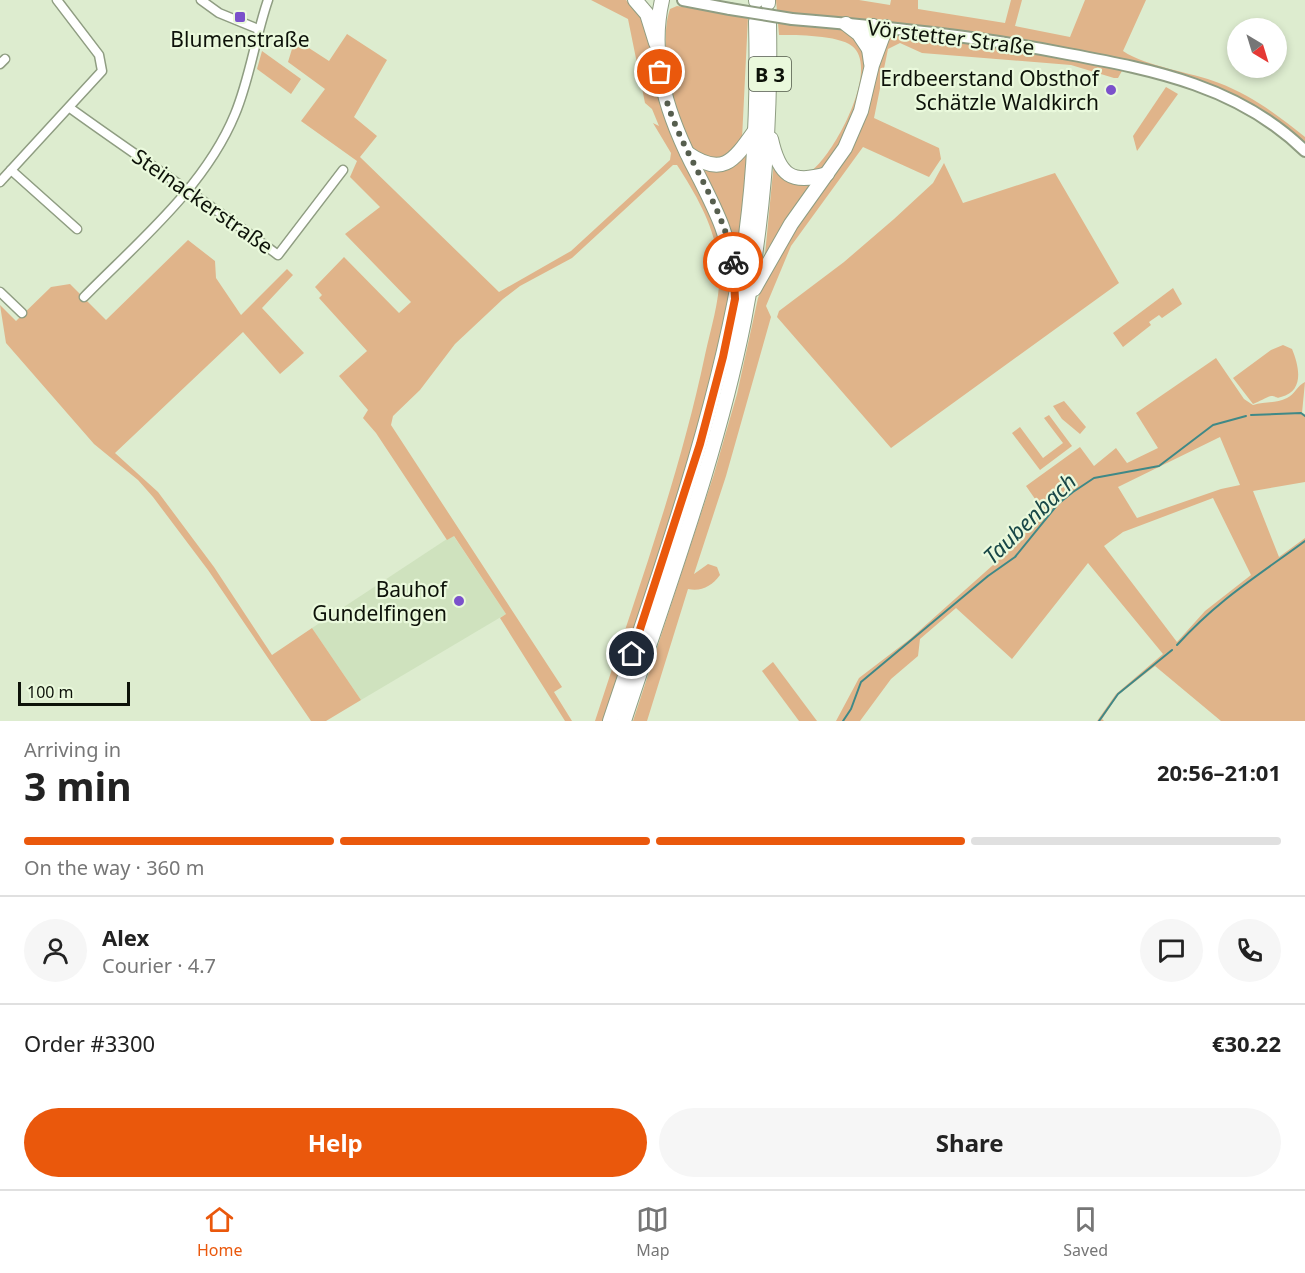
<!DOCTYPE html>
<html lang="en">
<head>
<meta charset="utf-8">
<style>
  body { margin:0; font-family:"Noto Sans",sans-serif; background:#f6f6f6; color:#222; height:100vh; display:flex; flex-direction:column; font-size:22px; white-space:nowrap }
  * { box-sizing:border-box; margin:0 }
  p { font-size:20px; color:#767676 }
  .icon { flex:none; width:33px; height:33px; fill:none; stroke:currentColor; stroke-width:2; stroke-linecap:round; stroke-linejoin:round }
  .map { position:relative; height:721px; overflow:hidden }
  .sheet { display:flex; flex-direction:column; background:#fff; flex:1 }
  .sheet>* { flex:none }
  .needle { width:39px; rotate:142deg }
  .tools { position:absolute; left:1227px; top:18px; display:grid; gap:12px }
  .tools a { display:grid; place-items:center; width:60px; height:60px; border-radius:50%; background:#fff; box-shadow:0 3px 9px #0003; font-size:30px }
  .scale { position:absolute; left:18px; bottom:15px; width:112px; box-sizing:border-box; padding-left:6px; border:3px solid #0d1209; border-top:0; font-size:16px; line-height:21px; white-space:nowrap; color:#0d1209; -webkit-text-stroke:4px #eaf9dc; paint-order:stroke }
  .pin { position:absolute; display:grid; place-items:center; width:51px; height:51px; color:#fff; margin:-26px; border:3px solid #fff; border-radius:50%; box-shadow:0 2px 6px #0007 }
  .courier { position:absolute; display:grid; place-items:center; width:60px; height:60px; margin:-30px; border:4px solid #ea580c; border-radius:50%; background:#fff; color:#222; box-shadow:0 2px 8px #0007 }
  .overview em { font-style:normal; font-weight:700 }
  .overview div { display:flex; flex-direction:column-reverse }
  .overview { display:flex; align-items:center; justify-content:space-between; height:102px; padding:0 24px }
  h1 { font-size:39px; font-weight:700; line-height:45px }
  .bar { display:grid; grid-template-columns:repeat(4,1fr); gap:9px 6px; align-content:center; height:72px; padding:0 24px }
  .bar i { height:8px; border-radius:4px; background:#e0e0e0 }
  .bar .current { background:#ea580c }
  .bar p { grid-column:span 4 }
  .line { display:flex; align-items:center; gap:15px; padding:0 24px; border-top:2px solid #e0e0e0 }
  .line div { flex:1 }
  .round { display:grid; place-items:center; flex:none; width:63px; height:63px; border-radius:32px; background:#f6f6f6 }
  .primary-button { display:flex; gap:12px; margin-top:auto; padding:12px 24px }
  .primary-button a { flex:1; height:69px; border-radius:36px; background:#ea580c; color:#fff; font-size:24px; font-weight:700; line-height:69px; text-align:center }
  .primary-button a+a { background:#f6f6f6; color:#222 }
  .menu { display:flex; justify-content:space-around; align-items:center; height:84px; border-top:2px solid #e0e0e0; background:#fff; font-size:16px; color:#767676 }
  .menu a { display:grid; justify-items:center; gap:3px }
  .menu .current { color:#ea580c }
  .map>svg:first-child { display:block }
  .built { fill:#cfe2be }
  .green { fill:#e0b48a; fill-rule:evenodd }
  .lines { fill:none; stroke-linecap:round; stroke-linejoin:round }
  .stream { stroke:#3f8987; stroke-width:2 }
  .minor-casing { stroke:#8f9d82; stroke-width:11 }
  .tertiary-casing { stroke:#8f9d82; stroke-width:14 }
  .trunk-casing { stroke:#8f9d82; stroke-width:16 }
  .minor { stroke:#fff; stroke-width:8 }
  .tertiary { stroke:#fff; stroke-width:10 }
  .trunk { stroke:#fff; stroke-width:14 }
  .tertiary-bridge-casing { stroke:#8f9d82; stroke-width:14; stroke-linecap:butt }
  .tertiary-bridge { stroke:#fff; stroke-width:10 }
  .done { stroke:#565e4e; stroke-width:6; stroke-dasharray:0 10.8 }
  .route { stroke:#ea580c; stroke-width:8 }
  .poi-dot { fill:#7b51cb; stroke:#eaf9dc; stroke-width:2 }
  .labels { text-anchor:middle; dominant-baseline:central; stroke-width:4.5; stroke-linejoin:round; paint-order:stroke }
  .shield { fill:#eaf9dc; stroke:#4f5748; stroke-width:1.5 }
  .shield-label { font-size:20px; font-weight:bold; fill:#0d1209 }
  .street-label { font-size:21px; fill:#0d1209; stroke:#eaf9dc }
  .poi-label { font-size:21px; fill:#0d1209; stroke:#eaf9dc; text-anchor:end }
  .water-label { font-size:22px; font-style:italic; fill:#184747; stroke:#eaf9dc }
</style>
</head>
<body>
<div class="map">
<svg width="1305" height="721" viewBox="0 0 1305 721">
  <rect width="100%" height="100%" fill="#ddeccf"/>
  <!-- built -->
  <path class="built" d="M453 535 506 614 361 700 312 628Z"/>
  <!-- green -->
  <g class="green">
    <path d="M591 0H626L644 19 716 217 730 282 729 303 712 379 686 470 605 721H595C634 600 679 479 705 355 711 327 722 294 719 265 715 227 697 196 677 165H673L572 258 520 286 503 299 455 344 420 390 393 416 391 425 562 687 554 692 572 721H565L500 618 506 614 454 536 447 540 376 433 363 418 368 410 339 376 367 351 319 298 322 295 315 287 344 257 399 313 411 302 345 234 380 207 350 177 357 161 301 121 325 89 288 62 295 39 329 61 347 34 387 60 354 117 377 136 360 157 499 292 571 251 670 160 671 153 653 123 659 126 652 109 645 103 628 19Z"/>
    <path d="M776 0H859L890 5 891 0H918V9L1005 23 1011 0H1022L1015 26 1070 37 1085 0H1146L1123 51C1147 67 1191 72 1219 83 1251 95 1279 116 1305 137V156L1249 112 1203 90 1123 69 1118 78H1114L1071 65 922 53 900 43 888 49 874 118 939 148 941 159 929 177 863 147 791 246 766 306 771 317 726 476 694 574 708 564 717 567 720 575C712 586 701 592 688 589L647 721H633L714 474 737 394 758 298 767 277 764 265 776 141 783 159 793 171 810 172C833 157 881 68 852 46 838 35 797 35 779 35Z"/>
    <path d="M677 6 748 17 742 139 738 150 714 164C706 158 693 153 688 145 670 117 659 39 670 9Z"/>
    <path d="M262 51 301 79 291 94 257 69Z"/>
    <path d="M1166 87 1178 94 1137 151 1133 136Z"/>
    <path d="M746 154 747 155 738 247 703 173 705 170 723 171Z"/>
    <path d="M944 163 963 203 1055 173 1119 283 891 448 777 317 779 311 844 262 894 219 933 183Z"/>
    <path d="M188 240 215 261 216 278 241 315 287 269 293 275 262 308 304 353 280 374 243 332 115 453 158 492 214 567 272 655 312 628 361 700 326 721H311L208 570 153 497 138 480 94 444 6 343 0 305 16 321 51 287 70 284 106 320Z"/>
    <path d="M1173 288 1182 304 1162 318 1159 315 1149 322 1151 325 1123 347 1113 333Z"/>
    <path d="M1283 345 1292 349C1299 366 1305 391 1281 397 1275 399 1277 396 1271 396 1266 397 1259 402 1253 404L1233 378 1271 350Z"/>
    <path d="M1216 358 1244 399 1253 405C1264 401 1276 404 1287 398 1294 395 1298 385 1305 382L1302 413 1305 415V482L1253 491 1279 557 1305 538V721H1221L1155 666 1118 695 1102 719 1104 721H1097L1116 694 1163 654 1088 563 1012 659 956 608 920 639 918 656 891 679 860 721H836L859 678 910 639 1020 541 1040 509 1064 490 1040 506 1026 486 1080 447 1094 466 1116 448 1127 463 1158 448 1136 413ZM1220 437 1240 485 1221 489 1137 518 1118 487ZM1213 498 1251 575 1205 611 1177 642 1104 546 1123 532Z"/>
    <path d="M1064 401 1086 427 1080 434 1062 419 1053 406Z"/>
    <path d="M1049 415 1072 446 1040 470 1012 433 1020 427 1043 458 1063 443 1044 418Z"/>
    <path d="M773 662 817 721H799L762 671Z"/>
  </g>
  <g class="lines">
    <!-- stream -->
    <g class="stream">
      <path d="M1251 415 1301 413 1305 416"/>
      <path d="M1177 645C1219 599 1256 577 1305 541"/>
      <path d="M843 721 851 709 861 682 988 576 1015 557 1058 504 1073 492 1094 478 1159 466 1213 425 1246 416"/>
      <path d="M1099 721 1118 694 1172 650"/>
    </g>
    <defs>
      <g id="minor">
        <path d="M201 0 219 13 258 29"/>
        <path d="M0 64 5 59"/>
        <path d="M70 108C139 158 210 204 278 255L343 170"/>
        <path d="M11 170 77 229"/>
        <path d="M0 182 102 71 99 55 57 0"/>
        <path d="M0 292 22 313"/>
        <path d="M84 297C138 242 205 187 235 114 250 78 255 38 268 0"/>
      </g>
      <g id="tertiary">
        <path d="M683 0 730 9"/>
        <path d="M792 19C885 27 977 36 1068 54 1155 70 1240 87 1305 151"/>
      </g>
      <g id="trunk">
        <path d="M635 0 647 14 656 43"/>
        <path d="M662 0C648 61 669 120 697 173 714 207 731 238 733 277"/>
        <path d="M756 0V1"/>
        <path d="M768 0V3"/>
        <path d="M846 24 859 34 869 49"/>
        <path d="M871 63 869 49 873 26"/>
        <path d="M771 139C779 175 791 185 827 174"/>
        <path d="M687 153C722 177 733 162 754 132"/>
        <path d="M754 289 791 224 845 148 861 111 872 65 886 27"/>
        <path d="M610 721C661 568 717 415 743 256 755 178 758 99 756 21"/>
        <path d="M624 721C667 589 717 457 744 321 763 223 771 123 769 23"/>
      </g>
    </defs>
    <!-- minor casing -->
    <use href="#minor" class="minor-casing"/>
    <!-- tertiary casing -->
    <use href="#tertiary" class="tertiary-casing"/>
    <!-- trunk casing -->
    <use href="#trunk" class="trunk-casing"/>
    <!-- minor -->
    <use href="#minor" class="minor"/>
    <!-- tertiary -->
    <use href="#tertiary" class="tertiary"/>
    <!-- trunk -->
    <use href="#trunk" class="trunk"/>
    <defs>
      <path id="tertiary-bridge" d="M730 9 792 19"/>
    </defs>
    <!-- tertiary-bridge casing -->
    <use href="#tertiary-bridge" class="tertiary-bridge-casing"/>
    <!-- tertiary-bridge -->
    <use href="#tertiary-bridge" class="tertiary-bridge"/>
  </g>
  <g class="lines">
    <!-- done -->
    <path class="done" d="M660 72C671 145 722 194 733 262"/>
    <!-- route -->
    <path class="route" d="M632 654 700 444 723 357 735 299 733 262"/>
  </g>
  <!-- markers -->
  <g class="poi-dot">
    <rect x="234" y="11" width="12" height="12" rx="3"/>
    <circle cx="1111" cy="90" r="6"/>
    <circle cx="459" cy="601" r="6"/>
  </g>
  <g class="labels">
    <!-- shield labels -->
    <rect class="shield" x="749" y="57" width="42" height="34" rx="4.5"/>
    <g class="shield-label">
      <text x="770" y="74">B 3</text>
    </g>
    <!-- street labels -->
    <g class="street-label">
      <text transform="translate(951 37) rotate(7)">Vörstetter Straße</text>
      <text transform="translate(203 201) rotate(35)">Steinackerstraße</text>
    </g>
    <!-- poi labels -->
    <g class="poi-label">
      <text x="240" y="39" text-anchor="middle">Blumenstraße</text>
      <text x="1099" y="78">Erdbeerstand Obsthof<tspan x="1099" dy="24">Schätzle Waldkirch</tspan></text>
      <text x="447" y="589">Bauhof<tspan x="447" dy="24">Gundelfingen</tspan></text>
    </g>
    <!-- water labels -->
    <g class="water-label">
      <text transform="translate(1029 518) rotate(-44)">Taubenbach</text>
    </g>
  </g>
</svg>
<div class="tools">
<a><svg class="needle" viewBox="-14 -14 28 28"><path d="M0-13l5 13h-10z" fill="#e53935"/><path d="M0 13l5-13h-10z" fill="#767676"/></svg></a>
</div>
<div class="scale">100 m</div>
<div class="pin" style="left:660px;top:72px;background:#ea580c"><svg class="icon" aria-label="bag" viewBox="0 0 24 24"><path d="M5 8h14l-1 12H6zM9 8a3 3 0 0 1 6 0"/></svg></div>
<div class="pin" style="left:632px;top:654px;background:#1f2937"><svg class="icon" aria-label="home" viewBox="0 0 24 24"><path d="M3 11l9-7 9 7M6 9v11h12V9"/></svg></div>
<div class="courier" style="left:733px;top:262px"><svg class="icon" aria-label="bike" viewBox="0 0 24 24"><circle cx="6" cy="16" r="4"/><circle cx="18" cy="16" r="4"/><path d="M6 16l4-8h5l3 8M10 8l3 8H6M13 5h3"/></svg></div>
</div>
<section class="sheet">
<div class="overview"><div><h1>3 min</h1><p>Arriving in</p></div><em>20:56–21:01</em></div>
<div class="bar"><i class="current"></i><i class="current"></i><i class="current"></i><i></i><p>On the way · 360 m</p></div>
<div class="line" style="height:108px"><a class="round"><svg class="icon" aria-label="person" viewBox="0 0 24 24"><circle cx="12" cy="8" r="4"/><path d="M4 21q1-7 8-7t8 7"/></svg></a><div><b>Alex</b><p>Courier · 4.7</p></div><a class="round"><svg class="icon" aria-label="chat" viewBox="0 0 24 24"><path d="M4 5h16v11H9l-5 4z"/></svg></a><a class="round"><svg class="icon" aria-label="phone" viewBox="0 0 24 24"><path d="M5 4h4l2 5-3 2q2 4 5 5l2-3 5 2v4C11 20 4 13 5 4z"/></svg></a></div>
<div class="line" style="height:78px"><div>Order #3300</div><b>€30.22</b></div>
<div class="primary-button"><a>Help</a><a>Share</a></div>
</section>
<nav class="menu">
<a class="current"><svg class="icon" aria-label="home" viewBox="0 0 24 24"><path d="M3 11l9-7 9 7M6 9v11h12V9"/></svg>Home</a>
<a><svg class="icon" aria-label="map" viewBox="0 0 24 24"><path d="M3 6l6-2 6 2 6-2v14l-6 2-6-2-6 2zM9 4v14M15 6v14"/></svg>Map</a>
<a><svg class="icon" aria-label="saved" viewBox="0 0 24 24"><path d="M7 4h10v16l-5-4-5 4z"/></svg>Saved</a>
</nav>
</body>
</html>
